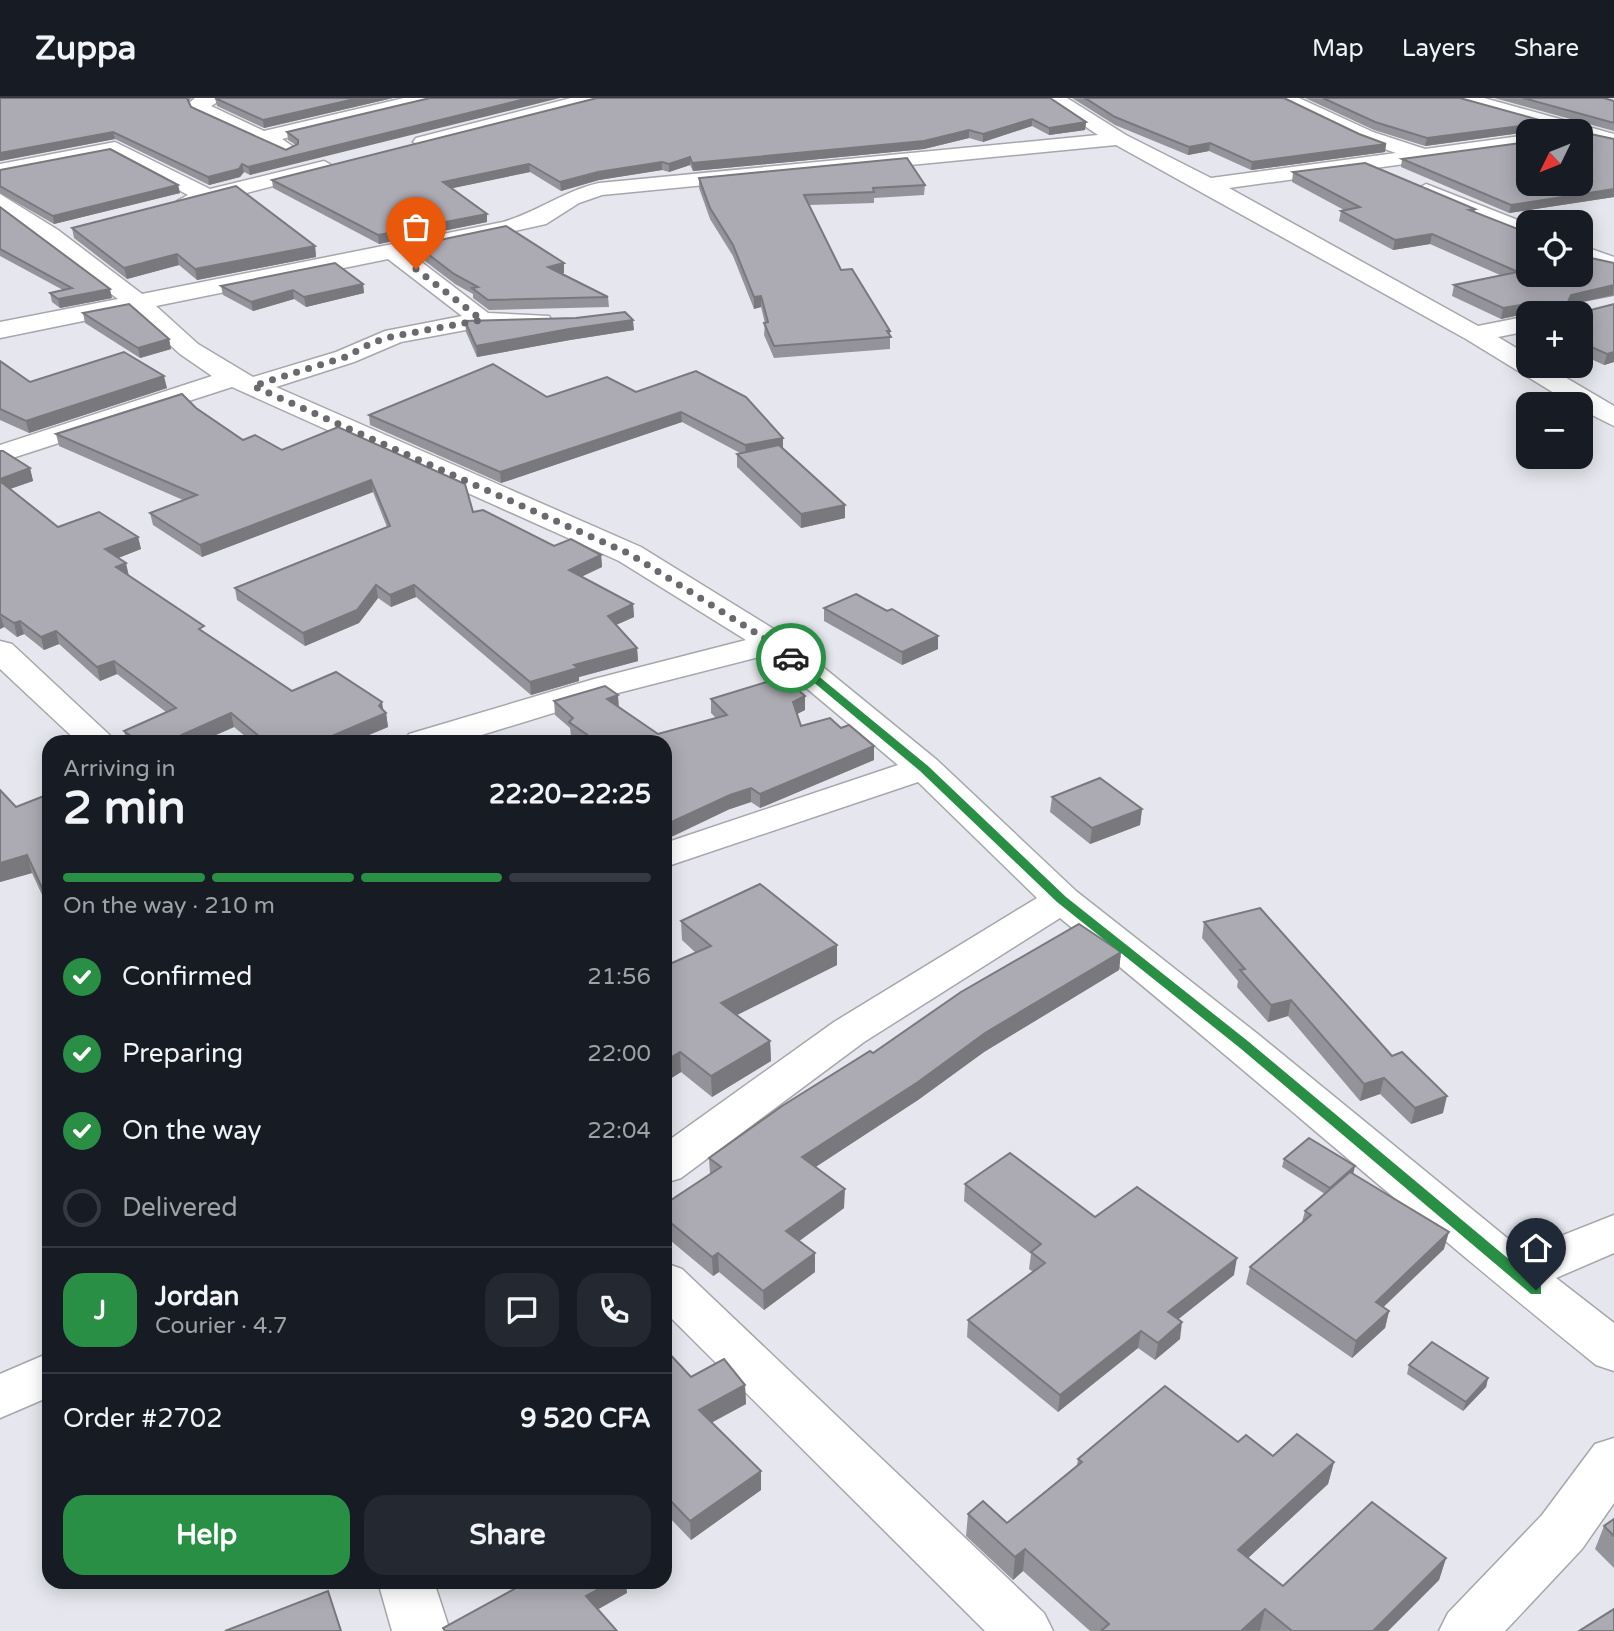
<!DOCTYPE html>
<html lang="en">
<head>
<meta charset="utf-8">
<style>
  body { margin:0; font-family:"Varela Round",sans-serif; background:#242831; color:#f1f3f6; height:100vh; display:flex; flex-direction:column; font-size:26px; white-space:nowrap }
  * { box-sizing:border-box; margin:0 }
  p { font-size:23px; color:#9ea1a6 }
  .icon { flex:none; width:38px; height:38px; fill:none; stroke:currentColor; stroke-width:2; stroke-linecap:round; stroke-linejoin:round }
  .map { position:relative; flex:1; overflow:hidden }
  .panel { position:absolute; left:42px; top:637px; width:630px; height:854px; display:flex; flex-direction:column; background:#171b24; border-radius:21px; box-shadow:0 4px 18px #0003 }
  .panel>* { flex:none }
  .needle { width:46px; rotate:227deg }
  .fabs { position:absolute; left:1516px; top:21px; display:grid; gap:14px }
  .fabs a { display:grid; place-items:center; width:77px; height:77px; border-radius:14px; background:#171b24; box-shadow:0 4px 18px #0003; font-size:35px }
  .pin { position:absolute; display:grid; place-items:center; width:60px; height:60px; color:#fff; margin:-72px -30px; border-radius:50% 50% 50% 0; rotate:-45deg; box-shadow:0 0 7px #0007 }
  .pin .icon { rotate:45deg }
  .courier { position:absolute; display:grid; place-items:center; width:70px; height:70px; margin:-35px; border:5px solid #298f45; border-radius:50%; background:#fff; color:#222; box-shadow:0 2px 9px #0007 }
  .head em { font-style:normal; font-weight:700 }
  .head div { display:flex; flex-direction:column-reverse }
  .head { display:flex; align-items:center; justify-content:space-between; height:119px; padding:0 21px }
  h1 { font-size:46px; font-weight:700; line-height:52px }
  .bar { display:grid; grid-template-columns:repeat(4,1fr); gap:10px 7px; align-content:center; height:84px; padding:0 21px }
  .bar i { height:9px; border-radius:5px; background:#363941 }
  .bar .active { background:#298f45 }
  .bar p { grid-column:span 4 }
  .line { display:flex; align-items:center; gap:18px; padding:0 21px; border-top:2px solid #363941 }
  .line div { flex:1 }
  .round { display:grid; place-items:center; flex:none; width:74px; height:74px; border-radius:21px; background:#242831 }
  ol { padding:0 21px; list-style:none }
  li { display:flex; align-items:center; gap:21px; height:77px }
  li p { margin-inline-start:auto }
  li .icon { padding:7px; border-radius:50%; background:#298f45; color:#fff; stroke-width:4 }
  li:last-child { color:#9ea1a6 }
  li i { width:38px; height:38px; border:4px solid #363941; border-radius:50% }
  .cta { display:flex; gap:14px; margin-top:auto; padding:14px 21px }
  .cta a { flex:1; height:80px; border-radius:21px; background:#298f45; color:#fff; font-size:28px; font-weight:700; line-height:80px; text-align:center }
  .cta a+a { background:#242831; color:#f1f3f6 }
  header { display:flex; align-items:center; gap:42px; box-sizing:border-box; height:98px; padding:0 35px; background:#171b24; border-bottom:2px solid #363941 }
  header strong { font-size:33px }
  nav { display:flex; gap:38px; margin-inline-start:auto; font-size:24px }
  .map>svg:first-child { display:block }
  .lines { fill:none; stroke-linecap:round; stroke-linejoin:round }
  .street-casing { stroke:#a6a6ad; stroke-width:3 }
  .street { fill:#fff; fill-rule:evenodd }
  .wall { fill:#94939a }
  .shaded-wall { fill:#78787d }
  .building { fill:#acabb3; stroke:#78787d; stroke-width:2 }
  .route { fill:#298f45 }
  .done { stroke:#6a696e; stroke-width:7; stroke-dasharray:0 12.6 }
</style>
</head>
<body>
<header>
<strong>Zuppa</strong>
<nav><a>Map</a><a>Layers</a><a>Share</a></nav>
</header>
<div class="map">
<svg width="1614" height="1533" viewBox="0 0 1614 1533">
  <rect width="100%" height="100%" fill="#e6e6ee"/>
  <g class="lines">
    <defs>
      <g id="street">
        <path d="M195 0H224L211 8 264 33 404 0H438L435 4 282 41 298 52 288 58 193 14 189 5Z"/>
        <path d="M571 0H604L601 4 423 50 413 44 416 40Z"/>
        <path d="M1043 0H1067L1126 37 1211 80 1396 55 1359 42 1273 0H1299L1373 34 1425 51 1528 37V49L1229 90 1478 228 1528 218V233L1498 239 1528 257V268H1546L1614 308V328L1580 311V306H1572L1466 241 1116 47 602 97 579 105 546 126 411 156 488 215 549 218 552 223 549 228 482 229 401 244 354 264 276 289 641 449 785 538 937 662 1076 793 1259 937 1523 1153 1614 1117V1155L1556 1180 1614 1225V1273L1596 1267C1415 1121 1241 967 1060 820L864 944 681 1080 665 1085V1045L834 924 1037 800 918 684 665 769V745L898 667 767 557 618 595 459 644H404L409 636 594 581 746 542 619 463 232 289 0 364V347L212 278 180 256 132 213 0 240V224L118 201 0 113V96L58 132 142 196 503 124C537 114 564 93 599 85L1098 37ZM388 161 462 218 385 233 336 254 253 279 198 246 156 208Z"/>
        <path d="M1452 0H1484L1614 36V48L1580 39V33H1560L1455 4Z"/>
        <path d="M115 44 210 91 324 63 335 69 331 73 188 110 177 103 188 97 112 56 0 78V66Z"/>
        <path d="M1426 86 1528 126V141L1418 97 1415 92Z"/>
        <path d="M1580 147 1614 159V174L1580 162Z"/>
        <path d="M0 543 12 546 117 644H78L0 571Z"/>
        <path d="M665 1165 682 1171 1044 1515 1053 1533H985L665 1214Z"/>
        <path d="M49 1255V1299L0 1320V1276Z"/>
        <path d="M1614 1340V1405L1582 1451 1505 1533H1439L1448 1515 1542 1417 1595 1346Z"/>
        <path d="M378 1484H434L450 1533H392Z"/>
      </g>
    </defs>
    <!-- street casing -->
    <use href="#street" class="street-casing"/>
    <!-- street -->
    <use href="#street" class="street"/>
  </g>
  <!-- wall -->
  <g class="wall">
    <path d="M0 0H192L188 3 191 9 286 52 296 47 288 42 287 34 430 0 250 77 244 74 240 79 209 87 115 41 0 63Z"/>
    <path d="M215 0H393L264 30 217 8Z"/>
    <path d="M597 0 1086 24 1085 32 1049 37 1032 28 983 44 969 40 924 51 693 73 690 67 669 74 662 72 599 82 561 93 530 74 452 90 487 116V124L379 146 273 90 272 82Z"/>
    <path d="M1072 0H1284L1359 36 1386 46 1385 54 1251 72 1209 53 1188 57 1115 27Z"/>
    <path d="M1305 0H1460L1561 28H1579L1581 34 1614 41V99L1509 115 1401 69 1402 61 1528 44V86H1580V33H1528V34L1425 48 1374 32Z"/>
    <path d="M1494 0H1604L1614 3V33Z"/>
    <path d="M0 72 178 87 180 95 54 126 0 95Z"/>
    <path d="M1293 74 1475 111V114L1591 160 1614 165V198L1573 206 1583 214 1614 206V264L1604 267 1580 256V215H1528L1501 221 1452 198 1454 187 1500 177 1430 146 1393 152 1339 123 1341 113 1344 112 1292 84Z"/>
    <path d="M699 80 925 87 924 97 874 100V105L809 107 841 172 890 233V251L774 260 764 237 765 225 761 209 754 211 733 158 710 121 699 90Z"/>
    <path d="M0 109 112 200 60 210 52 204 50 195 63 192 0 158Z"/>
    <path d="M72 130 315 148 316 159 197 182 179 167 127 181 74 140Z"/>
    <path d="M416 147 564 175H562L608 199 609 209 489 212 473 200V196L455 186 417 157Z"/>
    <path d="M363 186 364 195 306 209 294 201 253 213 223 197 221 188Z"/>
    <path d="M83 215 169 241 171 251 140 260 85 225Z"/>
    <path d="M465 223 634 232 570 242 477 259 466 234Z"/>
    <path d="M0 263 30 284 167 290 29 335 0 322Z"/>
    <path d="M636 294 783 340V350L845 407V420L801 430 737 369V356L740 355 682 324 501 385 370 327 369 317 547 299Z"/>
    <path d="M196 310 243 342 282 352 473 414 554 448 601 457 602 469 581 479 633 506 634 519 616 527 637 550 638 563 579 579V583L531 597 416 499 391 509 378 500 359 525 305 548 237 502 235 490 387 429 373 394 202 459 153 427 150 415 183 402 59 348 56 336Z"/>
    <path d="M0 353 30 370 33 383 10 391 58 429 138 439 141 451 118 460 129 478 205 535 292 593 383 612 386 615 388 629 352 644H252L234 629 200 644H127L124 633 166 614 117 576 100 583 59 546 44 552 24 536 17 539 4 529 0 531Z"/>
    <path d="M824 510 938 551 902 567 824 523Z"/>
    <path d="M711 601 805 612 797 616 801 628 841 630 874 648V662L760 710 751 704 730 711 665 644H579L571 638 570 630 555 617 554 603 618 609 658 636 716 620 711 615Z"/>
    <path d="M0 692 16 709 49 696V812L32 775 0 784Z"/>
    <path d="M1052 699 1142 711 1140 727 1090 746 1050 714Z"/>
    <path d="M681 823 837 867 737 917 770 943 771 963 712 999 681 974 665 984 696 855 682 842Z"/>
    <path d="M1204 824 1443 1015 1411 1026 1380 996 1360 1003 1288 918 1268 924 1237 889 1238 883 1202 840Z"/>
    <path d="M1121 854 1119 872 984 954 918 1002 815 1069 844 1110 799 1143 815 1174 764 1212 719 1174 713 1178 665 1138V1106L710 1076 709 1060 873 955Z"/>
    <path d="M49 1058V1076L44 1060Z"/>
    <path d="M1284 1061 1353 1076 1444 1151 1383 1209 1389 1213 1385 1230 1352 1260 1246 1186 1250 1169 1302 1124 1305 1113 1325 1096 1282 1069Z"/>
    <path d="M965 1086 1095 1119 1234 1177 1178 1221 1180 1241 1155 1262 1138 1250 1058 1314 967 1239 968 1222 1033 1174 1029 1171 1031 1156 964 1103Z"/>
    <path d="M665 1251 691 1279 745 1287 746 1306 712 1324 761 1392 691 1442 665 1415Z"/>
    <path d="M1409 1267 1488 1280 1486 1289 1463 1313 1407 1276Z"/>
    <path d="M1238 1344 1273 1358 1334 1364 1328 1386 1248 1460 1283 1488 1446 1460 1439 1482 1388 1533H1090L1023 1473 1013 1482 966 1438 968 1416 1007 1425 1077 1367 1078 1361Z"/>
    <path d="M1614 1421V1470L1595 1451 1604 1428Z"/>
  </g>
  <!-- shaded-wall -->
  <g class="shaded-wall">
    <path d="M359 0H393L264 30 263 22Z"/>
    <path d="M529 0H560L250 77 248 69Z"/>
    <path d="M1032 21V28L983 44V36Z"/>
    <path d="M1086 24 1085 32 1049 37V30Z"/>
    <path d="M1529 27 1528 34 1425 48 1427 40Z"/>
    <path d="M969 32V40L924 51 693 73 692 65Z"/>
    <path d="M113 34 115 41 0 63V55Z"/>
    <path d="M1210 45 1209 53 1188 57 1189 49Z"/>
    <path d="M1386 46 1385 54 1251 72 1252 64Z"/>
    <path d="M690 59V67L669 74V66Z"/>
    <path d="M662 64V72L599 82 561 93 560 84 598 74Z"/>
    <path d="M242 66 244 74 240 79 209 87 208 79Z"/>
    <path d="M529 66 530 74 444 92 443 84Z"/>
    <path d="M178 87 180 95 54 126 53 118Z"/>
    <path d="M1614 91V99L1509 115 1511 107Z"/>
    <path d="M487 116V124L379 146 378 137Z"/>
    <path d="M1432 136 1430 146 1393 152 1395 142Z"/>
    <path d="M315 148 316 159 197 182 195 171Z"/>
    <path d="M177 156 179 167 127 181 124 170Z"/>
    <path d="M564 165V175L549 179 548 169Z"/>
    <path d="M363 186 364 195 306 209 304 199Z"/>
    <path d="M1614 187 1613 197 1568 207 1567 206 1571 197Z"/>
    <path d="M110 191 112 200 60 210 58 201Z"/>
    <path d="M293 192 294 201 253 213 251 204Z"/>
    <path d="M761 198V209L754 211V199Z"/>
    <path d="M1532 205 1530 215 1501 221 1503 210Z"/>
    <path d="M633 222 634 232 570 242 477 259 476 248 569 231Z"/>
    <path d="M169 241 171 251 140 260 138 250Z"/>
    <path d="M1614 254V264L1604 267 1607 256Z"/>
    <path d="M164 278 167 290 29 335 26 323Z"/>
    <path d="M681 314 682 324 501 385 500 374Z"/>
    <path d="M783 340V350L746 358 745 347Z"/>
    <path d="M30 370 33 383 1 394 0 381Z"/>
    <path d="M371 382 373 394 202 459 200 447Z"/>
    <path d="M845 407V420L801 430V416Z"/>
    <path d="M138 439 141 451 108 464 105 451Z"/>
    <path d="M601 457 602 469 570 484 569 472Z"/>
    <path d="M126 465 129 478 116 469Z"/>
    <path d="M376 487 378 500 359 525 305 548 303 535Z"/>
    <path d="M414 487 416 499 391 509 390 497Z"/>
    <path d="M633 506 634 519 609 530 608 518Z"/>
    <path d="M0 516 4 529 0 531Z"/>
    <path d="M20 523 24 536 17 539 14 525Z"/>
    <path d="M56 533 59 546 44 552 41 539Z"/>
    <path d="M938 538V551L902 567V554Z"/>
    <path d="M637 550 638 563 579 579V583L531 597 530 584 574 567Z"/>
    <path d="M114 563 117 576 100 583 97 569Z"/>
    <path d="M618 597 619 610 607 601Z"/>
    <path d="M805 598V612L793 618V604Z"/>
    <path d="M382 604 384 616 386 615 388 629 352 644H318L379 608Z"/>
    <path d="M231 615 234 629 200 644H166Z"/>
    <path d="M874 648V662L760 710V696Z"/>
    <path d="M751 690V704L730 711 665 742V727L730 697Z"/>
    <path d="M1142 711 1140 727 1090 746 1092 730Z"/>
    <path d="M27 757 32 775 0 784V765Z"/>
    <path d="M837 847V867L721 925V905Z"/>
    <path d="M1121 854 1119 872 984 954 918 1002 802 1078V1059L985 935Z"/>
    <path d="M1291 902 1288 918 1268 924 1271 907Z"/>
    <path d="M770 943 771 963 712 999 711 978Z"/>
    <path d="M680 954 681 974 665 984V963Z"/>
    <path d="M1384 980 1380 996 1360 1003 1364 986Z"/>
    <path d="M1447 998 1443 1015 1411 1026 1415 1010Z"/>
    <path d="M1355 1068 1353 1077 1328 1098 1330 1090Z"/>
    <path d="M845 1091 844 1110 787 1152 786 1133Z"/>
    <path d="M1449 1134 1444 1151 1371 1221 1376 1204Z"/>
    <path d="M718 1155 719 1174 713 1178 712 1159Z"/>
    <path d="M815 1155V1174L764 1212 763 1193Z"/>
    <path d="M1237 1160 1234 1177 1166 1231 1168 1214Z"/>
    <path d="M1389 1213 1385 1230 1352 1260 1356 1243Z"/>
    <path d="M1182 1224 1180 1241 1155 1262 1158 1245Z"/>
    <path d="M1141 1233 1138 1250 1058 1314 1060 1297Z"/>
    <path d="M1488 1280 1486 1289 1463 1313 1466 1304Z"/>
    <path d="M745 1287 746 1306 700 1331 699 1312Z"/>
    <path d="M1334 1364 1328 1386 1233 1474 1238 1452Z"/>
    <path d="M761 1373V1392L691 1442 690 1423Z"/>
    <path d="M1025 1451 1023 1473 1013 1482 1015 1459Z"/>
    <path d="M1446 1460 1439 1482 1388 1533H1373Z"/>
    <path d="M611 1484H626L627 1495 588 1517 586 1498Z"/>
    <path d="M1265 1511 1260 1533H1241Z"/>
  </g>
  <!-- building -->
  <g class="building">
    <path d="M0 0H187L191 9 286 52 298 46V42L287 34 430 0H529L248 69 242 66 239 71 208 79 113 34 0 55Z"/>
    <path d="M215 0H359L263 22Z"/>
    <path d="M597 0H1050L1086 24 1049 30 1032 21 983 36 969 32 924 43 692 65 690 59 669 66 662 64 598 74 560 84 529 66 443 84 487 116 378 137 272 82Z"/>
    <path d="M1085 0H1284L1359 36 1386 46 1252 64 1210 45 1189 49 1115 19Z"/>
    <path d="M1323 0H1460L1561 28H1579L1581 34 1614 41V91L1511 107 1402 61 1528 44V86H1580V33H1532V29L1529 27 1427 40 1375 24Z"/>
    <path d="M1523 0H1604L1614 3V25Z"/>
    <path d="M110 51 178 87 53 118 0 88V72Z"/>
    <path d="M907 60 925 87 873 90 874 94 804 97 841 172 852 171 890 233H887L891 239 774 248 764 225 768 224 761 198 754 199 733 147 710 110 699 80Z"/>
    <path d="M1365 65 1475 111 1469 112 1528 135V177H1580V156L1591 160 1614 165V187L1571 197 1567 206 1580 207 1583 214 1614 206V254L1607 256 1580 244V215H1533L1532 205 1503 210 1454 187 1518 174 1432 136 1395 142 1341 113 1360 109 1293 74Z"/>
    <path d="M236 88 315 148 195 171 177 156 124 170 72 130Z"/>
    <path d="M0 109 110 191 58 201 50 195 72 190 0 151Z"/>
    <path d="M506 128 564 165 548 169 608 199 488 202 472 190 478 189 454 176 416 147Z"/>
    <path d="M335 165 363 186 304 199 293 192 251 204 221 188Z"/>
    <path d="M129 206 169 241 138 250 83 215Z"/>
    <path d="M625 214 633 222 569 231 476 248 465 223 576 220Z"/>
    <path d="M124 254 164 278 26 323 0 311V263L30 284Z"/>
    <path d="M493 266 547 299 607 279 636 294 696 273 746 299 783 340 745 347 681 314 500 374 369 317Z"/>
    <path d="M182 296 196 310 243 342 255 337 282 352 338 329 465 386 473 414 483 412 554 448 571 441 601 457 569 472 633 506 608 518 637 550 574 567 578 570 530 584 414 487 390 497 376 487 357 512 303 535 235 490 390 428 371 382 200 447 150 415 197 397 56 336Z"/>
    <path d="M779 347 845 407 801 416 737 356Z"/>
    <path d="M0 353H3L30 370 0 381Z"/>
    <path d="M0 383 58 429 99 414 138 439 105 451 126 465 116 469 204 528 199 531 292 593 336 574 382 604 379 608 386 615 318 644H266L231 615 166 644H139L124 633 176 610 114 563 97 569 56 533 41 539 20 523 14 525 0 516Z"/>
    <path d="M856 496 887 513 892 511 938 538 902 554 824 510Z"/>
    <path d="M783 579 805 598 793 604 801 628 830 620 841 630 849 627 874 648 760 696 751 690 730 697 665 727V644H593L596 643 569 624 573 620 554 603 605 588 618 597 607 601 658 636 727 617 711 601Z"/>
    <path d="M1100 680 1142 711 1092 730 1052 699Z"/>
    <path d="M0 692 16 709 49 696V805L27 757 0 765Z"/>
    <path d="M760 786 837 847 721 905 770 943 711 978 680 954 665 963V868L711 848 681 823Z"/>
    <path d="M1260 810 1392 958 1402 954 1447 998 1415 1010 1384 980 1364 986 1291 902 1271 907 1240 872 1245 871 1204 824Z"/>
    <path d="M1079 826 1121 854 985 935 918 984 802 1059 845 1091 786 1133 815 1155 763 1193 718 1155 712 1159 665 1120V1106L721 1069 709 1060 782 1008 870 953 873 955 961 894Z"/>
    <path d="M1309 1040 1355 1068 1330 1090 1284 1061Z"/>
    <path d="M1010 1055 1095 1119 1137 1089 1237 1160 1168 1214 1182 1224 1158 1245 1141 1233 1060 1297 968 1222 1045 1165 1031 1154 1041 1146 965 1086Z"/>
    <path d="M49 1058V1066L44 1060Z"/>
    <path d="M1350 1074 1449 1134 1376 1204 1389 1213 1356 1243 1250 1169 1311 1117 1305 1113Z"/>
    <path d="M1432 1244 1488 1280 1466 1304 1409 1267Z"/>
    <path d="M665 1251 691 1279 724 1261 745 1287 699 1312 761 1373 690 1423 665 1397Z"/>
    <path d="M1165 1288 1238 1344 1246 1337 1273 1358 1297 1336 1334 1364 1238 1452 1283 1488 1372 1404 1446 1460 1373 1533H1292L1265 1511 1241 1533H1101L1109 1526 1025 1451 1015 1459 968 1416 983 1403 1007 1425 1082 1364 1078 1361Z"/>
    <path d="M1614 1421V1438L1604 1428Z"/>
    <path d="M527 1484H611L586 1498 617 1533H445L443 1530Z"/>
    <path d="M328 1493 341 1533H225Z"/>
    <path d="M1614 1511V1533H1579Z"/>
  </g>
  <!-- route -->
  <path class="route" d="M787 558H794L928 668 1066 799 1249 944 1541 1188V1196H1531L1240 950 1057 804 920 673 787 562Z"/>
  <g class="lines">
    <!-- done -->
    <path class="done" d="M416 171 482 222 394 238 374 244 345 259 253 288 630 456 772 545 791 560"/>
  </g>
</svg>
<div class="fabs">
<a><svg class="needle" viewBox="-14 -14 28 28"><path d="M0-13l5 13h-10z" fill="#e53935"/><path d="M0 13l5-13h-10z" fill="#9ea1a6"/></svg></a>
<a><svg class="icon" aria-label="locate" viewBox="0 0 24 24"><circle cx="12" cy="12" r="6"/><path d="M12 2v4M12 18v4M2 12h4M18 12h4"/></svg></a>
<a>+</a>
<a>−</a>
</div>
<div class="pin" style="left:416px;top:171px;background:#ea580c"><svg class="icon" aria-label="bag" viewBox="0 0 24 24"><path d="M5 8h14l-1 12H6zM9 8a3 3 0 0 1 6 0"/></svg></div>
<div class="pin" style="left:1536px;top:1192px;background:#1f2937"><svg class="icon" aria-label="home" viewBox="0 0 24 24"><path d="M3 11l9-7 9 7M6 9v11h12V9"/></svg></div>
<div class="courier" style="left:791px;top:560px"><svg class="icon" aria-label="car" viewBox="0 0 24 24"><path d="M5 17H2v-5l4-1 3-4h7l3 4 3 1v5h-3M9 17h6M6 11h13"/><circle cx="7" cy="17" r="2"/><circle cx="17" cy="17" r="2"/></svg></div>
<section class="panel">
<div class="head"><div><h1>2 min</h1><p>Arriving in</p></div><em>22:20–22:25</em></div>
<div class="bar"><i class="active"></i><i class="active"></i><i class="active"></i><i></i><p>On the way · 210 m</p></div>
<ol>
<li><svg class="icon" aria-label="check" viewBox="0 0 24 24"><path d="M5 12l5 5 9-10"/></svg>Confirmed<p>21:56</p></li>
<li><svg class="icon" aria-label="check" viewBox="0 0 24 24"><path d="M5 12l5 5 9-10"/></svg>Preparing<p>22:00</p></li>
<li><svg class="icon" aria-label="check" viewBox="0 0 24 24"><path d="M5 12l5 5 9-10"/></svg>On the way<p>22:04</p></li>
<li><i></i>Delivered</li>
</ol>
<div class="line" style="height:126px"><b class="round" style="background:#298f45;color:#fff">J</b><div><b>Jordan</b><p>Courier · 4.7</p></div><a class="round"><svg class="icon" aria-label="chat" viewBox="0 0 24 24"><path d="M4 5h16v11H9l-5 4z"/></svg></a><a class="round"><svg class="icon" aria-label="phone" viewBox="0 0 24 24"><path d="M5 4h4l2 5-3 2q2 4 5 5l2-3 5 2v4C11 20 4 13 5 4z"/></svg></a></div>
<div class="line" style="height:91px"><div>Order #2702</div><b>9 520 CFA</b></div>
<div class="cta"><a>Help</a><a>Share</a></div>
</section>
</div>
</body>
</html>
